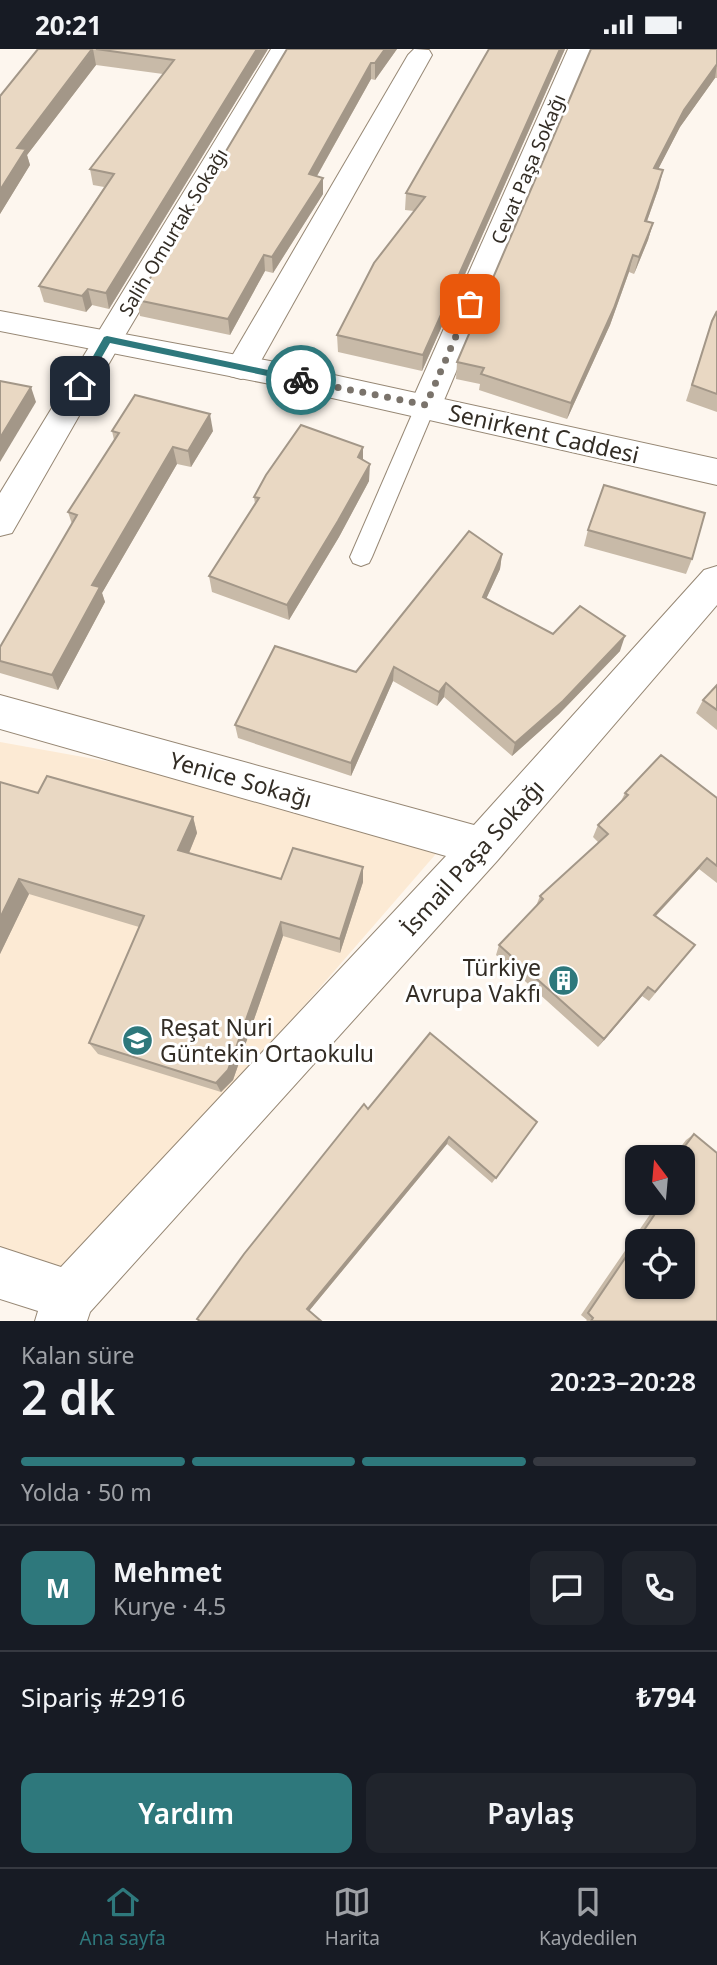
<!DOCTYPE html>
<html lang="tr">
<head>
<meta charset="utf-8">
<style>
  body { margin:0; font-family:"Noto Sans",sans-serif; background:#20242c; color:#f1f3f6; height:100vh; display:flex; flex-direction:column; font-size:26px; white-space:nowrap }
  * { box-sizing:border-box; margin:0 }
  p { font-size:23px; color:#9ea1a6 }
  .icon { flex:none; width:38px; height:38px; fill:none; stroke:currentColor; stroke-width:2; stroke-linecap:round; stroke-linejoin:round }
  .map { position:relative; height:1272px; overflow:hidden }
  .details { display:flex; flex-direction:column; background:#171b24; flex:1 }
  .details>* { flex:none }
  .needle { width:46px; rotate:344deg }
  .tools { position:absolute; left:625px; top:1096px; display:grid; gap:14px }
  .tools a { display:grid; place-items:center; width:70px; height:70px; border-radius:14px; background:#171b24; box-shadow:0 2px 5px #0004; font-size:35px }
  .pin { position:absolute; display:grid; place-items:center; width:60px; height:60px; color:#fff; margin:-30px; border-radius:14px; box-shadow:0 4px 10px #0006 }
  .courier { position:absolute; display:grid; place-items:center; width:70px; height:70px; margin:-35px; border:5px solid #2e787c; border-radius:50%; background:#fff; color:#222; box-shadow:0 2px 9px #0007 }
  .summary em { font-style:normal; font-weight:600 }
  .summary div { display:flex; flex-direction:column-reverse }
  .summary { display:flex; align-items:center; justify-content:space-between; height:119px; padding:0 21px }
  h1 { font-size:46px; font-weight:600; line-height:52px }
  .bar { display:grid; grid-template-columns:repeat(4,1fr); gap:10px 7px; align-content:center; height:84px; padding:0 21px }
  .bar i { height:9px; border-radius:5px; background:#363941 }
  .bar .on { background:#2e787c }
  .bar p { grid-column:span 4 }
  .line { display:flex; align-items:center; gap:18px; padding:0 21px; border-top:2px solid #363941 }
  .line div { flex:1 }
  .round { display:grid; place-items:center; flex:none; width:74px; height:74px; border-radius:14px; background:#20242c }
  .primary-button { display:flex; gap:14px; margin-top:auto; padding:14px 21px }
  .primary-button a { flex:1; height:80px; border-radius:14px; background:#2e787c; color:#fff; font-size:28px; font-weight:600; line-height:80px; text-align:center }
  .primary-button a+a { background:#20242c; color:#f1f3f6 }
  .status { display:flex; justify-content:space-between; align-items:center; height:49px; padding:0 35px; background:#171b24; direction:ltr }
  .status svg { height:19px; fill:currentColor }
  .dock { display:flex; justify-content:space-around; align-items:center; height:98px; border-top:2px solid #363941; background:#171b24; font-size:19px; color:#9ea1a6 }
  .dock a { display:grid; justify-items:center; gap:4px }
  .dock .on { color:#2e787c }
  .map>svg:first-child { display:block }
  .built { fill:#fcead4 }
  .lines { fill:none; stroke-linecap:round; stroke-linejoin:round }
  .lane-casing { stroke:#968774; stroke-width:2 }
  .street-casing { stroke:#968774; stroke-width:2 }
  .secondary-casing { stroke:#968774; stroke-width:2 }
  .lane { fill:#fff; fill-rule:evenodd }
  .street { fill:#fff; fill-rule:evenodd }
  .secondary { fill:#fff; fill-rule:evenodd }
  .wall { fill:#c8baa8 }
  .shaded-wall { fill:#a39788 }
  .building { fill:#e9d8c3; stroke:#a39788; stroke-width:2; fill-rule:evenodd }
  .route { fill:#2e787c }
  .done { stroke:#7a736b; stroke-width:7; stroke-dasharray:0 12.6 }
  .labels { text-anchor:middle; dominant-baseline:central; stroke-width:6; stroke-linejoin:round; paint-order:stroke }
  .far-street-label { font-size:19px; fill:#332d25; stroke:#fff }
  .street-label { font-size:23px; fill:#332d25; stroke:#fff }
  .poi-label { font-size:23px; fill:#332d25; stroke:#fff; text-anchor:end }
</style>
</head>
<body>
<div class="status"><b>20:21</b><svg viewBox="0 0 49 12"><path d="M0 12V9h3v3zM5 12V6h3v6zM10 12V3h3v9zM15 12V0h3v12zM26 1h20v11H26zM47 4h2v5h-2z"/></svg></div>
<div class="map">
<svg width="717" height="1272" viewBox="0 0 717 1272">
  <rect width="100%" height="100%" fill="#fdf6ee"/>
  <!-- built -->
  <path class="built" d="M0 693 461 776 67 1230 0 1206Z"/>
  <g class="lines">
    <defs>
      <path id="lane" d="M426 349 433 351 436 356 372 508 369 514 361 517 353 514 350 508 416 356 419 351Z"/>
      <g id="street">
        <path d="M271 0H295L123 290 12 484 0 487V444Z"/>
        <path d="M414 0 429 1 432 6 257 319 252 327 241 330 230 327 225 319 408 6Z"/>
        <path d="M568 0H592L442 356 437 364 426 368 415 364 410 356Z"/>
        <path d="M717 517V556L497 812 90 1263 87 1272H35L38 1262 0 1250V1198L61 1218 446 807 0 680V646L474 776 704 521Z"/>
      </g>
      <path id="secondary" d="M0 262 270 312 717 410V436L270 335 0 282Z"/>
    </defs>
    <!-- lane casing -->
    <use href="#lane" class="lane-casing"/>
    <!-- street casing -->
    <use href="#street" class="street-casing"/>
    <!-- secondary casing -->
    <use href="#secondary" class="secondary-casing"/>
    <!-- lane -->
    <use href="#lane" class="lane"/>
    <!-- street -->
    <use href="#street" class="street"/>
    <!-- secondary -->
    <use href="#secondary" class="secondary"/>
  </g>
  <!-- wall -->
  <g class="wall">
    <path d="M38 0H268L109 260 92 256 86 263 44 253 39 237 104 138 93 136 90 120 163 25 96 16 27 106 30 116 0 165V47Z"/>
    <path d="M287 0H397L375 31 371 30 317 127 323 145 273 224 265 222 230 286 140 267 137 251Z"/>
    <path d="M489 0H565L422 322 338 303 337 286 414 162 405 161 406 144Z"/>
    <path d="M717 0V29H715L680 78 658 120 659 138 647 172 653 174 648 191 634 225 629 223 610 276 567 370 479 341 480 335 456 330 457 313Z"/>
    <path d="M717 262V363L686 352 712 272Z"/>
    <path d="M112 382H213L191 418 177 415 102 544 105 553 58 641 0 624V598L72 475 68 463 114 391Z"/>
    <path d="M363 398V411L369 432 339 488 289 571 212 543 209 527 255 455 254 448Z"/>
    <path d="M588 481 692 510 686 525 584 497Z"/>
    <path d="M502 505 500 520 486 550 553 585 620 602 559 665 512 707 444 648 437 657 393 632 351 727 238 689 235 676 356 623Z"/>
    <path d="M717 636V681L696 664 703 651Z"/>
    <path d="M0 733 38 744 193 768 197 784 189 804 281 830 363 818V833L340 904 283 887 233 1031 221 1043 98 1005 89 994 139 878 29 845 0 905Z"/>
    <path d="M625 744 717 749V834L699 820 656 867 695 896 649 952 642 947 598 998 496 906 499 896 536 857 540 847 599 794 593 788 598 776 620 754Z"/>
    <path d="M368 1060 537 1073 492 1134 447 1095 309 1262 200 1272Z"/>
    <path d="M694 1085 717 1272H586L587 1271 581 1266 653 1161 644 1153H682V1108H673L686 1091Z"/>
  </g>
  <!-- shaded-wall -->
  <g class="shaded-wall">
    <path d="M93 0 96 16 27 106 30 116 0 165V141L17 99Z"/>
    <path d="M257 0H268L109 260 106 244Z"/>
    <path d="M385 0H397L375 31V14Z"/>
    <path d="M560 0H565L422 322 423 306Z"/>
    <path d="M371 14V30L309 141V125Z"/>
    <path d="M717 15 715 29 680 78 650 136 654 119 684 61Z"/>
    <path d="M663 121 659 138 641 189 645 172Z"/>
    <path d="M323 129V145L273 224 272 208Z"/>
    <path d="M653 174 648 191 634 225 639 208Z"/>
    <path d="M264 206 265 222 230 286 228 270Z"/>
    <path d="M633 206 629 223 610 276 567 370 571 354Z"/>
    <path d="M88 240 92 256 86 263 82 247Z"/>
    <path d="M31 338 36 353 0 413V389Z"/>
    <path d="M210 365 213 382 191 418 188 402Z"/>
    <path d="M173 398 177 415 102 544 105 553 58 641 52 626 92 536Z"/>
    <path d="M363 398V414L358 408Z"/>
    <path d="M370 415 369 432 339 488 289 571 287 556Z"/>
    <path d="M502 505 500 520 480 563 483 548Z"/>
    <path d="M625 587 620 602 559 665 512 707 515 694Z"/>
    <path d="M394 618 393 632 351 727V714Z"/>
    <path d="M446 634 444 648 437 657 439 643Z"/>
    <path d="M193 768 197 784 184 816 178 801Z"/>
    <path d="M707 809 699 820 647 876 654 866Z"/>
    <path d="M363 818V833L340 904V890Z"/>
    <path d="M19 830 29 845 0 905V869Z"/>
    <path d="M281 873 283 887 233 1031 221 1043 216 1034Z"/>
    <path d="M648 938 642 947 598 998 604 990Z"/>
    <path d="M449 1088 447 1095 309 1262 307 1260Z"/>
  </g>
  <!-- building -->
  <g class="building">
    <path d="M38 0H92L17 99 26 100 0 141V47Z"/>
    <path d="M96 0H257L106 244 88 240 82 247 39 237 114 125 90 120 174 11Z"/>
    <path d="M287 0H385L375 14H371L309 125 323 129 272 208 264 206 228 270 137 251Z"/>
    <path d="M489 0H560L423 306 337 286 374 214 425 148 406 144Z"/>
    <path d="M591 0H717V15L684 61 654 119 663 121 645 172 653 174 639 208 633 206 614 259 571 354 481 325 484 319 457 313Z"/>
    <path d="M717 262V345L692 336 712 272Z"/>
    <path d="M0 332 31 338 0 389Z"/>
    <path d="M135 346 210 365 188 402 173 398 92 536 100 538 52 626 0 612V598L77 466 68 463 119 384 112 382Z"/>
    <path d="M301 376 363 398 358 408 370 415 338 472 287 556 209 527 259 449 254 448 266 426Z"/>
    <path d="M604 436 705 464 692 510 588 481Z"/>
    <path d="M469 482 502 505 483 548 553 585 580 557 625 587 563 652 515 694 446 634 439 643 394 618 351 714 235 676 275 597 356 623Z"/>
    <path d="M717 636V661L703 651Z"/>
    <path d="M661 706 717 749V817L707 809 654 866 695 896 655 943 648 938 604 990 499 896 543 850 540 847 608 785 598 776 628 746 625 744Z"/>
    <path d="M47 727 193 768 178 801 281 830 293 799 363 818 340 890 281 873 228 1021 216 1034 89 994 144 867 19 830 0 869V733L38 744Z"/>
    <path d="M430 984 537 1073 496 1129 449 1088 307 1260 321 1272H200L197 1270 244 1205 364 1055 368 1060Z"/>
    <path d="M694 1085 717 1104V1272H591L593 1269 588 1264 661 1156 657 1153H682V1108H677ZM637 1192H682V1237H637Z"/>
  </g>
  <!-- route -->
  <path class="route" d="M107 287 301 328 306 331 301 334 110 294 84 339H77L76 337 104 288Z"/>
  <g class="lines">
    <!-- done -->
    <path class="done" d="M301 331 426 356 470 255"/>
  </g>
  <!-- icons -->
  <defs>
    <symbol id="building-disc" viewBox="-11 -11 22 22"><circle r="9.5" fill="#2e787c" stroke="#fff"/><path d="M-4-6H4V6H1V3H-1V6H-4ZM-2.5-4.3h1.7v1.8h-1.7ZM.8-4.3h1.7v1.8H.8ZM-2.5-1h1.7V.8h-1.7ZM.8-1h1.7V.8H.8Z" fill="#fff"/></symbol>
    <symbol id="school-disc" viewBox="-11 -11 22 22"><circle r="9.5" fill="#2e787c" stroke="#fff"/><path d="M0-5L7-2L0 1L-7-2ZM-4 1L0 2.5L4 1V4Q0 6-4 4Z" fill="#fff"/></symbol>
  </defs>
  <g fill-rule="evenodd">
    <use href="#building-disc" x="546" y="914" width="35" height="35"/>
    <use href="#school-disc" x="120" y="974" width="35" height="35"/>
  </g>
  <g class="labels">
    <!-- far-street labels -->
    <g class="far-street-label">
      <text transform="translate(528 120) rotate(-67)">Cevat Paşa Sokağı</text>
      <text transform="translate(173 183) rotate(-59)">Salih Omurtak Sokağı</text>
    </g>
    <!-- street labels -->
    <g class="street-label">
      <text transform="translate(544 384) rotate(13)">Senirkent Caddesi</text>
      <text transform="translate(241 730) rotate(16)">Yenice Sokağı</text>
      <text transform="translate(472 808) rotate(-48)">İsmail Paşa Sokağı</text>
    </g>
    <!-- poi labels -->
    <g class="poi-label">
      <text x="541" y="918">Türkiye<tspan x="541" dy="26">Avrupa Vakfı</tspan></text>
      <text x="160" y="978" text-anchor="start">Reşat Nuri<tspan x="160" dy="26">Güntekin Ortaokulu</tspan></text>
    </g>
  </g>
</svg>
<div class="tools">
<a><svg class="needle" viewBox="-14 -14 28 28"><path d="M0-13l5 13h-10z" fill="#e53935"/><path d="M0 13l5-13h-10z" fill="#9ea1a6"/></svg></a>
<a><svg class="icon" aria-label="locate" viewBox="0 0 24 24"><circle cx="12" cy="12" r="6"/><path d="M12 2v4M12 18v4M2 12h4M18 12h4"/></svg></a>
</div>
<div class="pin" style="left:470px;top:255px;background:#ea580c"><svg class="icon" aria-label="bag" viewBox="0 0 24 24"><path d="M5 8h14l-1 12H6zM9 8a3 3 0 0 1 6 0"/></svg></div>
<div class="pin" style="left:80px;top:337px;background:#1f2937"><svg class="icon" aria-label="home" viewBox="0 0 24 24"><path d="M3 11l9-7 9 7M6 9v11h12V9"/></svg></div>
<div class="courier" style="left:301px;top:331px"><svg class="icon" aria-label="bike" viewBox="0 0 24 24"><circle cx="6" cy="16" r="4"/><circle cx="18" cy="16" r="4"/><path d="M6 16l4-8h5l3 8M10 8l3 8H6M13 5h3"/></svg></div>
</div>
<section class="details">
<div class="summary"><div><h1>2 dk</h1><p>Kalan süre</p></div><em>20:23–20:28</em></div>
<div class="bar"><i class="on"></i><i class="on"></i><i class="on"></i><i></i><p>Yolda · 50 m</p></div>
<div class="line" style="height:126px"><b class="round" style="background:#2e787c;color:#fff">M</b><div><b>Mehmet</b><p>Kurye · 4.5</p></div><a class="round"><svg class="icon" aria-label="chat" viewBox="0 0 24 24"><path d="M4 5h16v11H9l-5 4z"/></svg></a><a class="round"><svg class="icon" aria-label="phone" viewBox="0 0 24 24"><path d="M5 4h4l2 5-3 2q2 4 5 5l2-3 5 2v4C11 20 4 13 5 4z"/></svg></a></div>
<div class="line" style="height:91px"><div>Sipariş #2916</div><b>₺794</b></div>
<div class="primary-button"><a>Yardım</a><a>Paylaş</a></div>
</section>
<nav class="dock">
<a class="on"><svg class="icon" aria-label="home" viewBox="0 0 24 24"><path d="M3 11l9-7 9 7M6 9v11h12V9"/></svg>Ana sayfa</a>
<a><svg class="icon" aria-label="map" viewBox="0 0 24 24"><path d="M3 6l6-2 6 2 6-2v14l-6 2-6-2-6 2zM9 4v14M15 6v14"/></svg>Harita</a>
<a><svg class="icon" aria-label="saved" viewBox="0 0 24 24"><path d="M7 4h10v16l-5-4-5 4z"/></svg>Kaydedilen</a>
</nav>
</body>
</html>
